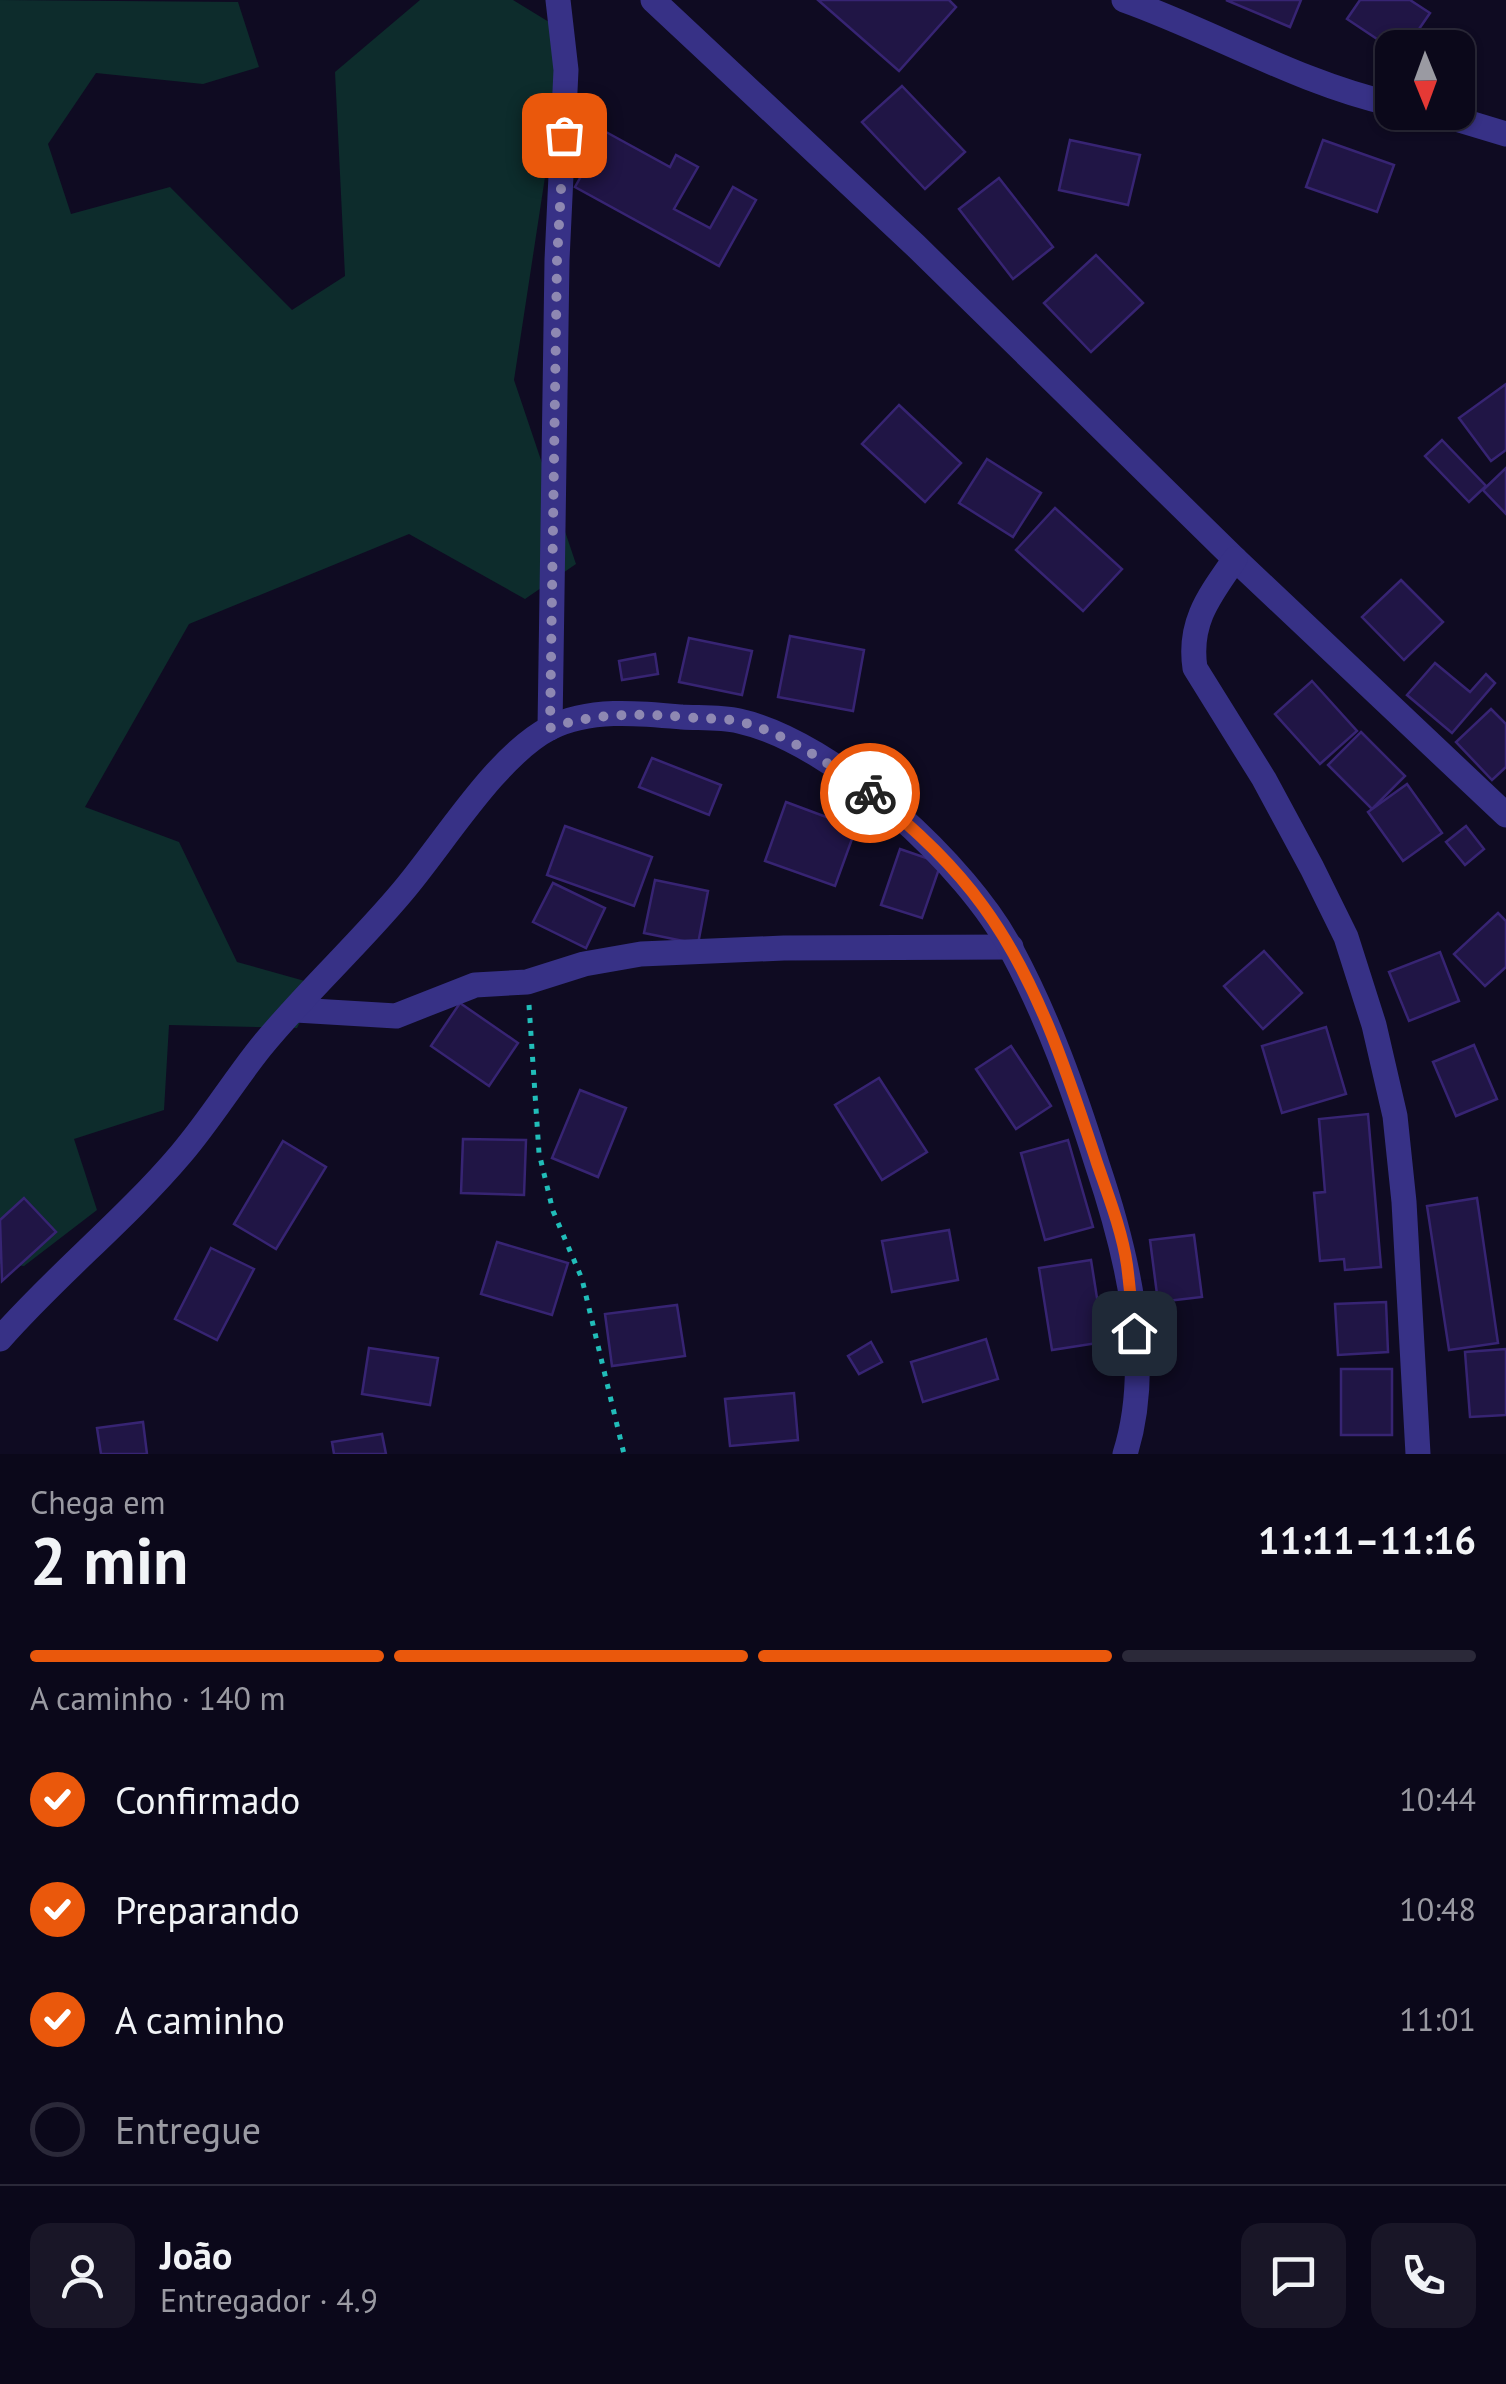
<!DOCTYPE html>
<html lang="pt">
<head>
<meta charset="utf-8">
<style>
  body { margin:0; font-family:"PT Sans",sans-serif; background:#191627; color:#f1f3f6; height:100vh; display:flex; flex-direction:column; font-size:38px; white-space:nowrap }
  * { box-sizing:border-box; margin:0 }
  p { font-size:32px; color:#9a9aa2 }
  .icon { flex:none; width:55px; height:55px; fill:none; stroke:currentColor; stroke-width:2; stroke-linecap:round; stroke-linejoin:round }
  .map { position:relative; height:1454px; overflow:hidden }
  .panel { display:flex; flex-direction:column; background:#0b081a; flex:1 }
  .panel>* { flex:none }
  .needle { width:65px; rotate:179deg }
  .buttons { position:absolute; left:1375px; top:30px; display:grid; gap:20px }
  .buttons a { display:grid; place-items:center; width:100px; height:100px; border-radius:20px; background:#0b081a; box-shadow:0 2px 8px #0004,0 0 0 2px #2b2939; font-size:50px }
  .pin { position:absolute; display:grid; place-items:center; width:85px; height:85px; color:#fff; margin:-42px; border-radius:20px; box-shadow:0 5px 15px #0006 }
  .courier { position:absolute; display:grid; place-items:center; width:100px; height:100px; margin:-50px; border:8px solid #ea580c; border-radius:50%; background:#fff; color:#222; box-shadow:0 2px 12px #0007 }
  .head em { font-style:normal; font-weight:600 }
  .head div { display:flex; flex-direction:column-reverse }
  .head { display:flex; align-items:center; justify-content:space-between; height:170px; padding:0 30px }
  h1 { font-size:65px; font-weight:600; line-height:75px }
  .bar { display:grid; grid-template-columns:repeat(4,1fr); gap:15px 10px; align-content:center; height:120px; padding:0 30px }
  .bar i { height:12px; border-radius:8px; background:#2b2939 }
  .bar .active { background:#ea580c }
  .bar p { grid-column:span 4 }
  .line { display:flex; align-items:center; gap:25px; padding:0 30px; border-top:2px solid #2b2939 }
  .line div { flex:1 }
  .round { display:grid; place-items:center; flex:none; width:105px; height:105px; border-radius:20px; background:#191627 }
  ol { padding:0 30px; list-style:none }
  li { display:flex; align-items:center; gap:30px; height:110px }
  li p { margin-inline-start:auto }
  li .icon { padding:10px; border-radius:50%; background:#ea580c; color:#fff; stroke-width:4 }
  li:last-child { color:#9a9aa2 }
  li i { width:55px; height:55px; border:5px solid #2b2939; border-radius:50% }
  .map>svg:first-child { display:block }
  .green { fill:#0d2c2c }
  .building { fill:#201545; stroke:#372473; stroke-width:2.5 }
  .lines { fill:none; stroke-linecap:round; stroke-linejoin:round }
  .path { stroke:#21bdb9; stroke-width:5; stroke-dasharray:5 8; stroke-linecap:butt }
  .street { stroke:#373186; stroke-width:25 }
  .done { stroke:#8e88b2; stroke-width:10; stroke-dasharray:0 18 }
  .route { stroke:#ea580c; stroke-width:12 }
</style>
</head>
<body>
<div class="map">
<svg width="1506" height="1454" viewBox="0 0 1506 1454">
  <rect width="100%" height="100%" fill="#0f0b22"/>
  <!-- green -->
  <path class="green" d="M0 0 238 2 259 67 203 84 96 73 48 144 71 214 170 187 292 310 345 276 335 72 420 0H513L567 33 514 380 576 564 525 599 409 534 189 624 85 807 179 842 237 962 319 985 297 1028 169 1025 164 1110 74 1139 97 1210 24 1266 0 1264Z"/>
  <!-- building -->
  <g class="building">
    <path d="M818 0H949L956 7 899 71Z"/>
    <path d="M1226 0H1301L1290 27Z"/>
    <path d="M1360 0H1410L1430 13 1406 48 1392 49 1347 19Z"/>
    <path d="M902 86 965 152 925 189 862 122Z"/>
    <path d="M606 132 670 167 676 155 698 167 674 209 710 228 733 187 756 200 719 266 575 187Z"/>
    <path d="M1070 140 1140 155 1128 205 1059 190Z"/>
    <path d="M1323 140 1394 165 1377 212 1306 187Z"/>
    <path d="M999 178 1053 247 1013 279 959 209Z"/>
    <path d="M1096 255 1143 303 1091 352 1044 303Z"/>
    <path d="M1506 384V450L1491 461 1459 418Z"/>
    <path d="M899 405 961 463 925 502 862 444Z"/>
    <path d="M1442 440 1486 486 1469 502 1425 456Z"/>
    <path d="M987 459 1041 493 1013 537 959 503Z"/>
    <path d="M1506 468V514L1483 490Z"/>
    <path d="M1055 508 1122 569 1083 611 1016 550Z"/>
    <path d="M1401 580 1443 622 1404 660 1362 617Z"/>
    <path d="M790 636 864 650 853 711 778 697Z"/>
    <path d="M689 638 752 651 742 695 679 682Z"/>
    <path d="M655 654 658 674 622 680 619 661Z"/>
    <path d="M1435 663 1470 692 1486 674 1495 683 1452 733 1407 695Z"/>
    <path d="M1312 681 1357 731 1320 764 1275 714Z"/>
    <path d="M1491 709 1506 724V767L1492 780 1456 742Z"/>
    <path d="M1361 732 1405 776 1372 809 1328 765Z"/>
    <path d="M652 758 721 785 709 815 639 787Z"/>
    <path d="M1407 784 1442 833 1403 861 1368 812Z"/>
    <path d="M786 802 856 828 835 886 765 861Z"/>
    <path d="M565 826 652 857 634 906 547 875Z"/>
    <path d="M1466 826 1484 849 1465 865 1446 842Z"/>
    <path d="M900 849 941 863 922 918 881 905Z"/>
    <path d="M655 880 708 891 698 944 644 933Z"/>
    <path d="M553 883 605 908 586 948 533 922Z"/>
    <path d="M1498 913 1506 921V967L1485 986 1454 954Z"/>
    <path d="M1264 951 1302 993 1263 1029 1224 986Z"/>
    <path d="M1440 952 1459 1001 1409 1021 1389 972Z"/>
    <path d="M460 1003 518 1043 489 1086 431 1046Z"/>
    <path d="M1326 1027 1346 1094 1282 1113 1262 1046Z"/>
    <path d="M1474 1045 1497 1099 1456 1116 1433 1062Z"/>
    <path d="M1011 1046 1051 1106 1016 1129 976 1069Z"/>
    <path d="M879 1078 927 1152 882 1180 835 1105Z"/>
    <path d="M580 1090 626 1108 598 1177 552 1158Z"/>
    <path d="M1368 1114 1381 1267 1345 1270 1344 1259 1320 1261 1314 1193 1325 1192 1319 1119Z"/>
    <path d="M463 1139 526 1140 524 1195 461 1193Z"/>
    <path d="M1068 1140 1093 1227 1045 1240 1021 1153Z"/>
    <path d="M283 1141 326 1167 276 1249 234 1224Z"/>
    <path d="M24 1198 56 1232 2 1281 0 1220Z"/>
    <path d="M1477 1198 1498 1343 1449 1350 1427 1206Z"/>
    <path d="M949 1230 958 1280 892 1292 882 1241Z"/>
    <path d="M1194 1235 1202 1297 1158 1302 1150 1240Z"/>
    <path d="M497 1242 568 1263 552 1315 481 1294Z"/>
    <path d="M211 1248 254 1269 217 1340 175 1319Z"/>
    <path d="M1091 1260 1104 1342 1052 1350 1039 1268Z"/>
    <path d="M1386 1302 1388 1352 1338 1355 1335 1304Z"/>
    <path d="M677 1305 685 1356 612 1366 605 1314Z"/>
    <path d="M986 1339 998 1379 923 1402 911 1362Z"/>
    <path d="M871 1342 882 1362 859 1374 848 1356Z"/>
    <path d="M369 1348 438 1358 430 1405 362 1394Z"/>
    <path d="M1506 1349V1415L1470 1417 1465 1352Z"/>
    <rect x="1341" y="1369" width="51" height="66"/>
    <path d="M794 1393 798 1440 730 1446 725 1399Z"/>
    <path d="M143 1422 147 1454H101L97 1428Z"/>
    <path d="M382 1434 386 1454H334L332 1442Z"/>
  </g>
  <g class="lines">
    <!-- path -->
    <path class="path" d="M529 1005 539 1153 553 1211 582 1279 624 1454"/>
    <!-- street -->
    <g class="street">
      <path d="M653 0 916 246 1235 559 1506 815"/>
      <path d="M1124 0C1214 32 1299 83 1392 104"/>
      <path d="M1433 112 1506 134"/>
      <path d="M1235 559C1210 595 1188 622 1195 668L1264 779 1312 868 1346 937 1374 1025 1395 1116 1404 1202 1418 1454"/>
      <path d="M550 728 557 260 566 70 558 0"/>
      <path d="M296 1010 396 1016 475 985 527 982 584 964 641 954 784 948 1011 947"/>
      <path d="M0 1339C57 1274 125 1220 181 1154 210 1120 233 1082 261 1047 305 993 358 945 403 891 443 844 496 756 550 728 589 708 639 713 682 717 700 718 721 717 739 721 834 742 968 866 1012 951 1048 1018 1074 1091 1097 1164 1127 1253 1154 1362 1125 1454"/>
    </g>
  </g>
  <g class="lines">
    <!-- done -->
    <path class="done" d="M564 135 557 260 550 728C599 712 644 713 695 718 710 719 727 718 742 722 789 735 831 765 870 793"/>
    <!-- route -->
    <path class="route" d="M870 793C912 826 952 863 983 906 1038 981 1068 1075 1097 1163 1108 1195 1122 1231 1127 1265 1130 1288 1132 1311 1134 1333"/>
  </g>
</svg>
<div class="buttons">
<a><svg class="needle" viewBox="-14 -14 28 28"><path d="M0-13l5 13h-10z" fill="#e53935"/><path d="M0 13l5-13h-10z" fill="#9a9aa2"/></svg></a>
</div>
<div class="pin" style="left:564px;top:135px;background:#ea580c"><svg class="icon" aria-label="bag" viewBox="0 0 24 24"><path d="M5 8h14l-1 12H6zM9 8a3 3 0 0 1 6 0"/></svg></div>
<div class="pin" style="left:1134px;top:1333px;background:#1f2937"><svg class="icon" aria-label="home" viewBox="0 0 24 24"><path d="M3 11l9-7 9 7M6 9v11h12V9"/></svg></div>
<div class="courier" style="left:870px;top:793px"><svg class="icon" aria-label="bike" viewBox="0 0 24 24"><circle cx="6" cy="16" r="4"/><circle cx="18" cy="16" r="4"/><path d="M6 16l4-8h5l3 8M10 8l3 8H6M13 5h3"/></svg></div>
</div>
<section class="panel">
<div class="head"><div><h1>2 min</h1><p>Chega em</p></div><em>11:11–11:16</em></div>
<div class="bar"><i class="active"></i><i class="active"></i><i class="active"></i><i></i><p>A caminho · 140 m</p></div>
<ol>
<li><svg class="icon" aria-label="check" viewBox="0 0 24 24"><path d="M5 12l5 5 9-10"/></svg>Confirmado<p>10:44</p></li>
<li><svg class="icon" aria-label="check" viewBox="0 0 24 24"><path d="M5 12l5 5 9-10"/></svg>Preparando<p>10:48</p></li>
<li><svg class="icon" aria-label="check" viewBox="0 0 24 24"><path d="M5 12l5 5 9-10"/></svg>A caminho<p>11:01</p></li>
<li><i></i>Entregue</li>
</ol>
<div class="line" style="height:180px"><a class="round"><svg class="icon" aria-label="person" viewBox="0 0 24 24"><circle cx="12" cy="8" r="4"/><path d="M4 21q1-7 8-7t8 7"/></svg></a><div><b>João</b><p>Entregador · 4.9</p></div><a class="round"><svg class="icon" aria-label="chat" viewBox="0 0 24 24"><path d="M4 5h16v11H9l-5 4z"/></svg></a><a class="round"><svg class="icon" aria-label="phone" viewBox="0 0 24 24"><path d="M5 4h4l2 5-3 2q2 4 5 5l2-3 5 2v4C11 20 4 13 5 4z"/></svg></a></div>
</section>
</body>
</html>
